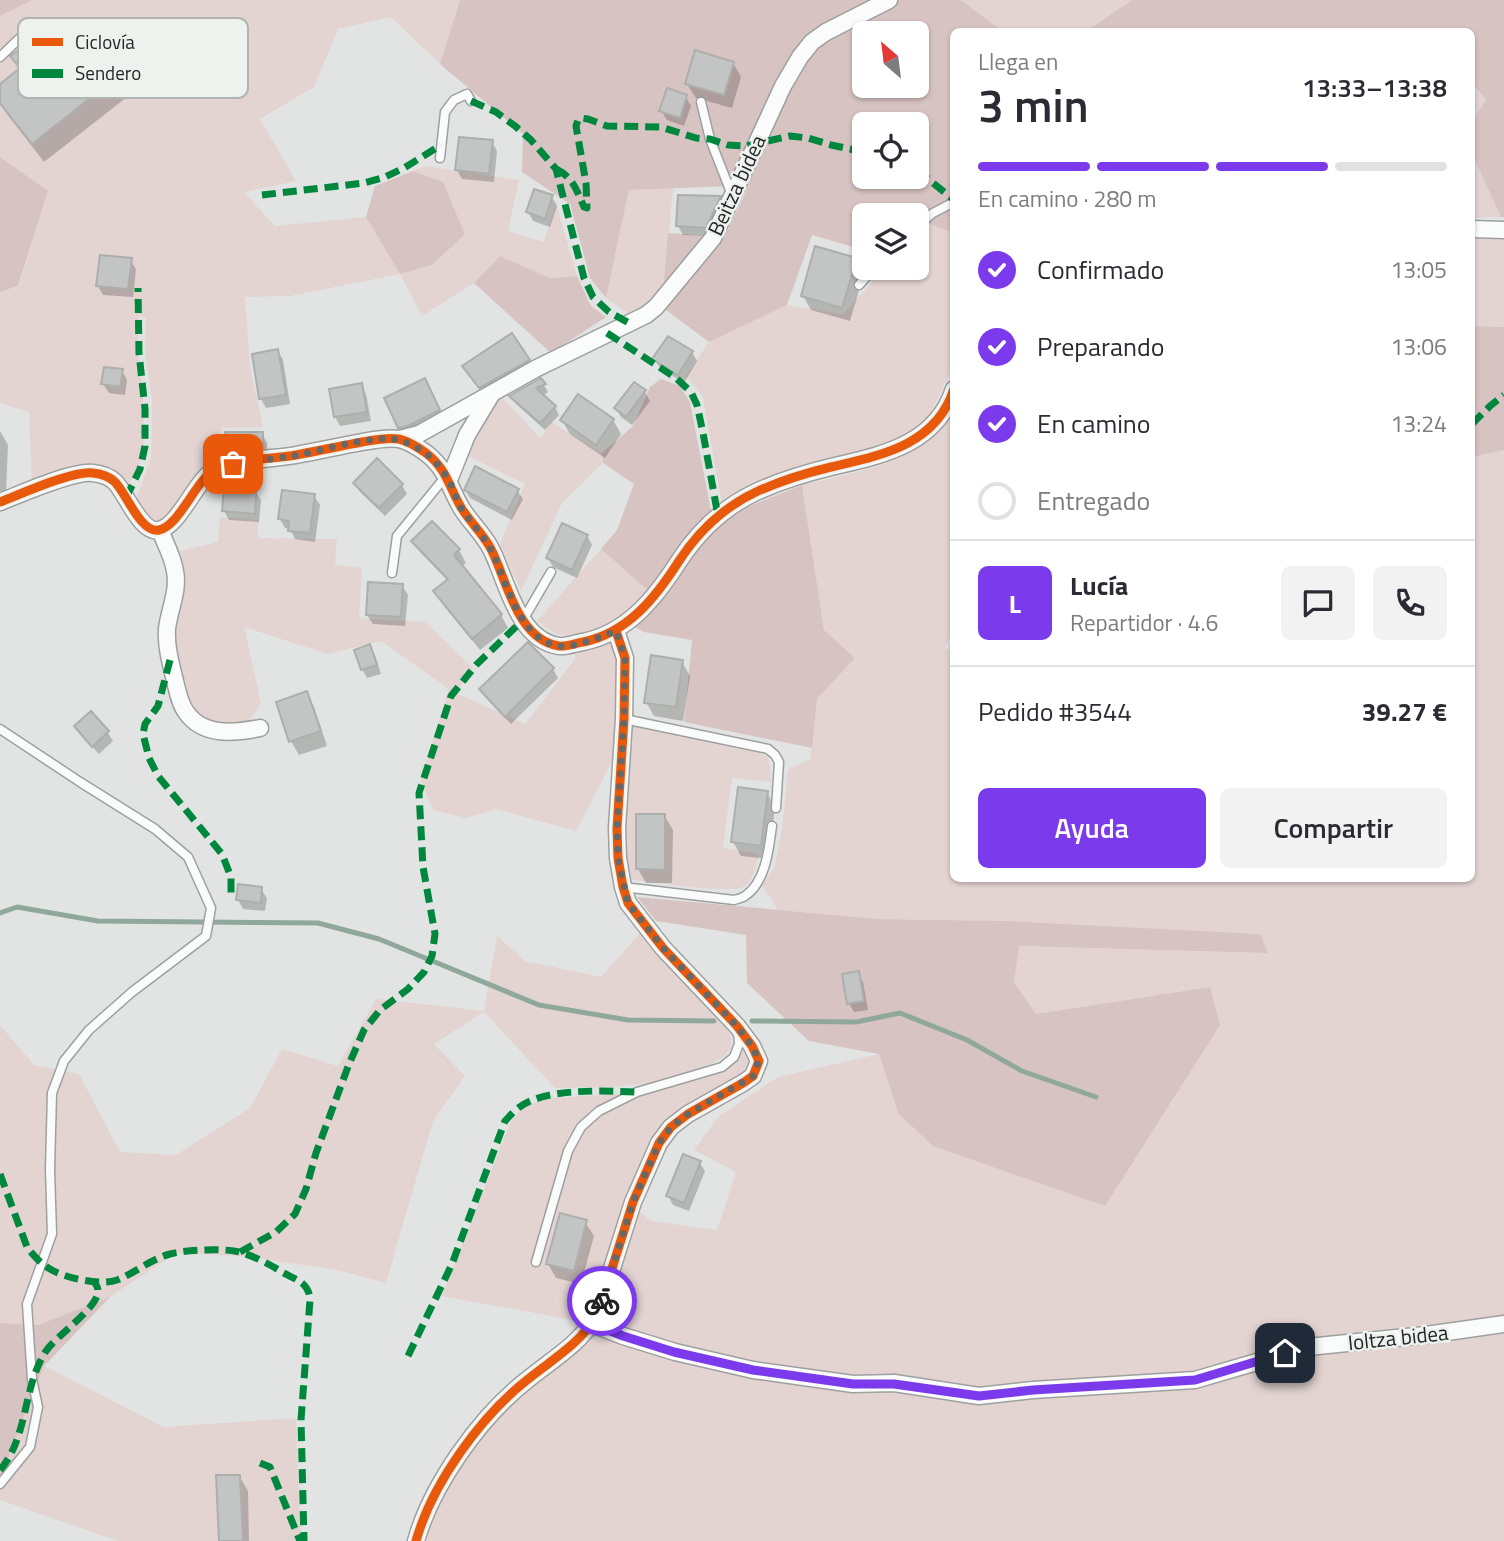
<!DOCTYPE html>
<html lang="es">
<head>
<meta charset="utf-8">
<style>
  body { margin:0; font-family:"Titillium Web",sans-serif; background:#f2f2f3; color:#2b2b33; height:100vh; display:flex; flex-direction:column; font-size:26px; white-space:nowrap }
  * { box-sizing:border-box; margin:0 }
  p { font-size:23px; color:#7c7c81 }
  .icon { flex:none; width:38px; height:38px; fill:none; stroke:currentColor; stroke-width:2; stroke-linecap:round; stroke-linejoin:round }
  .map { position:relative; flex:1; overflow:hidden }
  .sheet { position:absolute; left:950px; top:28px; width:525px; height:854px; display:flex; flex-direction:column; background:#fff; border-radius:10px; box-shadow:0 2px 5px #0004 }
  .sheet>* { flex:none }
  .needle { width:46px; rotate:332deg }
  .fabs { position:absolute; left:852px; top:21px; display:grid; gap:14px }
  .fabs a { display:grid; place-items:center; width:77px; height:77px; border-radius:10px; background:#fff; box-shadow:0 2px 5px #0004; font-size:35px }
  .pin { position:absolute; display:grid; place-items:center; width:60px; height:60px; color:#fff; margin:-30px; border-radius:14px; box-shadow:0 4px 10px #0006 }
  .courier { position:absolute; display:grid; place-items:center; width:70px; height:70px; margin:-35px; border:5px solid #7c3aed; border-radius:50%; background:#fff; color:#222; box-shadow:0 2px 9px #0007 }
  .head em { font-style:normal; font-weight:600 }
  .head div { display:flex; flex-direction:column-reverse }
  .head { display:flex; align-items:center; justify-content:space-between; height:119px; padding:0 28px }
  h1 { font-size:46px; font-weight:600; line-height:52px }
  .bar { display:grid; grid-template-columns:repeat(4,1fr); gap:10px 7px; align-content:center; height:84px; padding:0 28px }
  .bar i { height:9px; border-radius:5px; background:#e1e1e2 }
  .bar .selected { background:#7c3aed }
  .bar p { grid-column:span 4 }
  .line { display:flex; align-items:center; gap:18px; padding:0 28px; border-top:2px solid #e1e1e2 }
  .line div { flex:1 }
  .round { display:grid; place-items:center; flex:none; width:74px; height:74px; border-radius:10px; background:#f2f2f3 }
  ol { padding:0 28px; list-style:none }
  li { display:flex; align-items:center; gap:21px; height:77px }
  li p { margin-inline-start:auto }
  li .icon { padding:7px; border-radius:50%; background:#7c3aed; color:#fff; stroke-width:4 }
  li:last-child { color:#7c7c81 }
  li i { width:38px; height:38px; border:4px solid #e1e1e2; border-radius:50% }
  .cta { display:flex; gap:14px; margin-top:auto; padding:14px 28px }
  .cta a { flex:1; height:80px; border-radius:10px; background:#7c3aed; color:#fff; font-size:28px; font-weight:600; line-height:80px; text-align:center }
  .cta a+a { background:#f2f2f3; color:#2b2b33 }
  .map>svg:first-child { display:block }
  .green { fill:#e3d4d2 }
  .forest { fill:#d7c3c2; fill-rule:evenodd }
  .shadow { fill:#0003 }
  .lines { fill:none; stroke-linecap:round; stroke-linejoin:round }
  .stream { stroke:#90a89b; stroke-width:5 }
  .building { fill:#c3c5c4; stroke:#adafad; stroke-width:2 }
  .lane-casing { stroke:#9ea09f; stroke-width:11 }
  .street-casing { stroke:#9ea09f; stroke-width:19 }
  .lane { stroke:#fafbfb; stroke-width:8 }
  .street { stroke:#fafbfb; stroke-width:16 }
  .quiet { stroke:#00873e; stroke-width:7; stroke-dasharray:14 7; stroke-linecap:butt }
  .cycleway-casing { stroke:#edf2ef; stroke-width:13 }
  .cycleway { stroke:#e8590c; stroke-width:9 }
  .done { stroke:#666867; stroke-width:7; stroke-dasharray:0 12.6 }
  .route { stroke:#7c3aed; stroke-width:9 }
  .labels { text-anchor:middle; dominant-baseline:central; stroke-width:5; stroke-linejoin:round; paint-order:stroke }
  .street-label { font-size:21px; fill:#242625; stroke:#edf2ef }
  .key { fill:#edf2ef; stroke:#b1b5b2; stroke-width:2 }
  .key-label { font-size:19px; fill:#242625 }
</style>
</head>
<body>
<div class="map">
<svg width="1504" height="1541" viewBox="0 0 1504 1541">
  <rect width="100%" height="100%" fill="#e1e4e2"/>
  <!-- green -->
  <g class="green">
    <path d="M33 0H460L440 64 391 17 338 29 314 87 260 119 296 181 244 192 275 226 366 217 400 274 443 182 413 171 425 166 519 180 508 231 544 242 556 203 577 276 550 278 500 256 474 283 422 316 400 274 290 296 245 297 250 368 263 427 221 428 220 465 159 525 146 518 136 499 151 459 152 399 145 352 146 318 139 315 138 351 143 389 144 445 139 467 128 485C121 480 114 472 107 467 90 457 50 476 32 482L29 412 0 403V292L19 286 48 191 0 157V16Z"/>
    <path d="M961 0H1132L1087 32 1002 31Z"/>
    <path d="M1472 84 1486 99 1472 122Z"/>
    <path d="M1472 154 1501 217 1472 218Z"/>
    <path d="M673 188 662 307 627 313 606 298 629 190Z"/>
    <path d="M931 224 954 233V365L926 422 904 439 830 463 793 469 750 487 722 505 703 398 686 376 709 342 787 305 843 314 885 268H917V236Z"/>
    <path d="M1472 234 1504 235V327L1472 326Z"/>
    <path d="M500 395 541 439 551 422 602 453 603 463 562 503 521 591 500 544 525 484 468 456 475 436Z"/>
    <path d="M954 407V629L945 648 954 651V878H1472V457L1504 450V1318L1196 1374 976 1391 850 1380 750 1366 615 1329 603 1317 637 1209 651 1221 717 1230 736 1172 694 1150 718 1117 778 1077 879 1054 898 1113 1210 987 1036 1014 1014 982 1019 946 1267 953 1259 934 1006 921 878 919 778 910 762 885 775 866 782 829 788 770 810 759 817 699 855 658 824 630 802 485C846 475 906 465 938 430 944 423 949 414 954 407Z"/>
    <path d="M220 517 258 520V538L337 539 335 565 362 568 359 618 425 622 473 668 456 693 525 724 575 659 574 637 556 634 537 621 601 549 650 591 620 619 603 630 617 652 616 754 576 831 496 809 466 818 433 810 421 780 449 689 381 641 328 654 244 627 261 703 249 721 218 724 205 721 194 712 185 695 174 648 185 571 180 551 218 542Z"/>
    <path d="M629 725 755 751 767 756 770 765 771 782 732 778 723 848 759 854C756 865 754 881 743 887 729 894 648 882 629 879L623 839Z"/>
    <path d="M641 932 727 1027C731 1036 734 1044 728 1052 719 1066 659 1082 642 1084 616 1088 582 1087 555 1088L484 1012 434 1044 465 1076 433 1121 386 1283 345 1272 311 1266 239 1256 176 1253 110 1297 38 1325 0 1323V1025L34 1065 79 1074 120 1152 176 1155 250 1108 282 1049 338 1066 376 999 484 1011 497 936 525 961 601 977Z"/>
    <path d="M745 1047 751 1059 749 1069 743 1076 654 1140 637 1169 597 1299 584 1322 442 1296 510 1123 519 1112 531 1104 555 1098 618 1094 643 1095 722 1071 737 1059Z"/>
    <path d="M1504 1330V1541H427L430 1517 477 1443 520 1394 586 1343 604 1339 765 1380 859 1389H896L982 1401 1203 1384 1309 1351Z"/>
    <path d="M44 1366 164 1427 296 1418 301 1541H118L0 1500V1479Z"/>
  </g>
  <!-- forest -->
  <g class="forest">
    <path d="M0 0H33L0 16Z"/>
    <path d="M460 0H877L818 30 730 186 629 190 606 298 590 278 570 204 522 172 523 134 440 64Z"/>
    <path d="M896 0H961L1002 31 954 32V233L917 219V215H864V250L812 235 787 305 709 342 662 307 668 233 724 237 744 196 778 109 804 60 830 36ZM864 33H917V86H864ZM864 124H917V177H864Z"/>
    <path d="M1132 0H1504V217H1501L1472 154V122L1486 99 1472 84V32L1087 31Z"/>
    <path d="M0 157 48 191 18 286 0 292Z"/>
    <path d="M413 171 443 182 465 234 432 265 400 274 366 217 375 186Z"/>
    <path d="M500 256 550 278 577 276 591 306 606 317 551 353 474 283Z"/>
    <path d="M1472 326 1504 327V450L1472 457Z"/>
    <path d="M661 379 680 386 690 402 712 516 723 523 747 507 802 485 824 630 855 658 817 699 812 748 684 722 692 640 644 632 620 619 649 591 601 549 617 530 634 484 603 463 602 453 633 426 650 387Z"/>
    <path d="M637 897 878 919 1006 921 1260 934 1268 953 1019 946 1014 982 1036 1014 1210 987 1220 1025 1105 1206 933 1146 898 1113 879 1054 809 1041 747 983 746 935 656 921Z"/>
    <path d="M110 1297 44 1366 0 1479V1323L38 1325Z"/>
  </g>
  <!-- shadow -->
  <g class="shadow">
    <path d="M75 27 116 78 127 97 44 162 4 110 0 103V86L20 70 12 57 44 51Z"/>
    <path d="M733 63 741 77 732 108 696 98 687 84Z"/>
    <path d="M686 97 691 106 684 126 667 120 661 110Z"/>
    <path d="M492 142 497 151 494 182 462 179 457 170Z"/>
    <path d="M552 197 557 206 550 227 533 221 528 212Z"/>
    <path d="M720 198 725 206 711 236 683 235 678 226Z"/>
    <path d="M130 260 136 269 133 297 103 295 98 286Z"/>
    <path d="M856 260 864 274 850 321 811 310 803 296Z"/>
    <path d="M511 335 536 375 488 402 473 380Z"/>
    <path d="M278 351 283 360 290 404 266 408 261 399Z"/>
    <path d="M692 352 697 361 684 383 660 368 655 360Z"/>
    <path d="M122 371 127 380 125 395 109 393 103 384Z"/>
    <path d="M541 380 548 392 542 396 555 407 559 415 545 430 516 404 512 396Z"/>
    <path d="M361 385 366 394 371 421 340 426 335 417Z"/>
    <path d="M645 392 650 401 632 425 621 417 616 408Z"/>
    <path d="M433 395 447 425 408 442 400 428Z"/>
    <path d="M562 420H613L621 434 605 458 570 434Z"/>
    <path d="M0 431 8 445 6 492 0 491Z"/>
    <path d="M262 434 267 443V457L232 463 227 454Z"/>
    <path d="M355 483 402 485 407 494 385 516 360 492Z"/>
    <path d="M465 489 517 490 523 499 512 520 470 498Z"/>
    <path d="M255 491 261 500 259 522 229 520 224 511Z"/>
    <path d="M314 496 320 505 315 542 295 539 290 529 285 528 280 519Z"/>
    <path d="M587 536 592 545 577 578 553 567 548 558Z"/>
    <path d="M414 541 459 550 466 563 461 567 501 615 508 628 480 650 443 604 435 591 448 581 421 553Z"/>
    <path d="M402 586 408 595 405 626 373 624 367 615Z"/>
    <path d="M370 647 375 655 381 674 367 678 362 669Z"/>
    <path d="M682 662 690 676 683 721 654 716 646 702Z"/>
    <path d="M553 669 558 678 511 724 486 698 481 689Z"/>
    <path d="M306 693 314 707 327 746 299 755 291 741Z"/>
    <path d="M91 714 108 733 113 741 99 754 82 736 77 727Z"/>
    <path d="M767 793 775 807 769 859 741 856 733 842Z"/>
    <path d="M664 815 673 830 672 883H646L638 869Z"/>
    <path d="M261 889 267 898 265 911 243 909 238 900Z"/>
    <path d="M858 973 863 982 868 1010 854 1012 849 1003Z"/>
    <path d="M699 1162 705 1171 689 1211 673 1205 668 1196Z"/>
    <path d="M585 1222 594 1236 581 1284 556 1278 548 1264Z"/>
    <path d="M239 1476 248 1491 249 1541H221Z"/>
  </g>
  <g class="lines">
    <!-- stream -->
    <g class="stream">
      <path d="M0 913 17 907 98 921 318 923 379 939 539 1005 628 1020 714 1021"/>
      <path d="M752 1021 856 1022 900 1013 967 1040 1022 1071 1096 1097"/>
    </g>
  </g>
  <!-- building -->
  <g class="building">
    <path d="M76 24 117 77 32 144 0 103V84L20 68 10 56 12 55 35 37 44 49Z"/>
    <path d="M695 50 734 62 724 95 685 84Z"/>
    <path d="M667 88 687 95 680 118 659 111Z"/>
    <path d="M459 137 493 140 489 174 455 170Z"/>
    <path d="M534 189 553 195 545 219 526 212Z"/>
    <path d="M678 195 721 196 706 228 676 226Z"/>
    <path d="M815 246 857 258 842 308 801 296Z"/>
    <path d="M100 255 132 258 128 289 96 286Z"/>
    <path d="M512 333 530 360 479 388 462 366Z"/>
    <path d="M668 336 693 351 678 375 652 359Z"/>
    <path d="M278 349 286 395 259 399 252 354Z"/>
    <path d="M104 367 123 369 120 387 101 384Z"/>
    <path d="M425 378 440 410 408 426 398 428 384 398Z"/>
    <path d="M541 378 546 384 536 388 556 406 540 423 509 396Z"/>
    <path d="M634 382 646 390 626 417 614 408Z"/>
    <path d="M362 383 367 412 334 417 329 389Z"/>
    <path d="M578 394 614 419 596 445 560 420Z"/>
    <path d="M225 432H263V448L225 454Z"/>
    <path d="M377 458 403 484 379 508 353 483Z"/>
    <path d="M475 466 519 489 507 512 464 490Z"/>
    <path d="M224 487 256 490 255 514 222 511Z"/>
    <path d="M282 490 315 494 310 533 288 531 289 521 278 519Z"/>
    <path d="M432 521 460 549 454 555 502 614 472 639 433 591 448 579 411 541Z"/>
    <path d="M562 523 588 535 572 570 546 558Z"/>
    <path d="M368 582 403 584 401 617 366 615Z"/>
    <path d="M528 642 554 668 505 717 479 689Z"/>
    <path d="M370 644 377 665 361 670 354 650Z"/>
    <path d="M651 655 683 660 676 707 644 703Z"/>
    <path d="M307 691 321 731 289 742 276 702Z"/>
    <path d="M91 711 109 731 92 747 74 726Z"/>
    <path d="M738 787 768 791 761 846 731 842Z"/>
    <path d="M636 814H665V870L636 869Z"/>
    <path d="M238 884 262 887 261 903 236 900Z"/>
    <path d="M859 971 864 1001 847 1004 842 974Z"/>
    <path d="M683 1154 701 1161 684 1203 666 1196Z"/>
    <path d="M560 1213 587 1220 574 1271 546 1264Z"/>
    <path d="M216 1475H240L243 1541H219Z"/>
  </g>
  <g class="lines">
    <defs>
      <g id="lane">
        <path d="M0 57 24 34"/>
        <path d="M701 102 710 139 732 195"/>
        <path d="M440 158 445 112 454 100 467 94 471 101"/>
        <path d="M917 226 933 213 954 202"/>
        <path d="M859 285 874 268"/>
        <path d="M392 573 397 536 446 476"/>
        <path d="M523 620 551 572"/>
        <path d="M624 719 768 749 775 755 779 762 776 808"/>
        <path d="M0 729 80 782 155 829 188 857 211 908 206 936 132 992 89 1030 64 1061 52 1093 50 1169 52 1234 27 1304 32 1379 38 1407 30 1447 0 1484"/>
        <path d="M623 887 734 900C738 899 742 898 745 896 766 882 769 848 772 826"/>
        <path d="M536 1262 568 1151 581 1127 599 1111 637 1092 722 1067 734 1057 739 1044 738 1031"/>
      </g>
      <g id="street">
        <path d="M1472 229 1504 230"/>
        <path d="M400 439 419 434 537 368 646 315 656 307 713 238 783 86 800 57 812 42 826 32 889 0"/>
        <path d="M449 480 467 435 491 395"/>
        <path d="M0 502C21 494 74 470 93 473 102 474 109 476 115 482 126 493 141 534 159 530 180 526 196 478 217 468 236 459 274 459 296 455 318 451 340 446 362 442 374 440 387 437 399 439 408 441 419 448 426 453 448 470 449 488 462 509 471 523 484 535 491 549 507 580 517 640 559 646 566 647 576 643 583 642 628 633 656 597 679 561 698 532 724 507 756 492 780 481 806 473 831 467 882 455 936 445 954 389"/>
        <path d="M160 530C165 543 173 557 175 571 179 591 169 610 167 629 166 646 170 660 174 677 177 688 179 703 186 712 203 737 235 733 260 728"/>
        <path d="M592 1324 623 1336 675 1352 753 1370 853 1384 894 1383 979 1396 1033 1390 1195 1380 1308 1347 1426 1335 1504 1324"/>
        <path d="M416 1541C432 1484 480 1417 527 1380 554 1358 577 1346 597 1316L633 1202 659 1143 671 1127 688 1114 743 1083 753 1076 759 1061 752 1046 737 1026 663 948 628 903 623 887 618 858 617 828 624 719 625 658 616 631"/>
      </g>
    </defs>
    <!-- lane casing -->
    <use href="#lane" class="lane-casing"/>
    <!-- street casing -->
    <use href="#street" class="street-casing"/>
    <!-- lane -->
    <use href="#lane" class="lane"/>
    <!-- street -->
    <use href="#street" class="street"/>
    <!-- quiet -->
    <g class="quiet">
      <path d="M471 101 496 112 515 126 531 140 556 169 584 278 593 297 609 312 629 323"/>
      <path d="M556 169C573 177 577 191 584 207L587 208 586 183 576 126 578 120 581 118 588 119 607 126 661 127 696 138 710 139 728 145 746 146 790 136 808 138 831 145 864 152"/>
      <path d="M917 170 954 200"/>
      <path d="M262 195 364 183 385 177 404 168 441 145"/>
      <path d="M607 333 676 378 691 392 697 405 703 433 718 516"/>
      <path d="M1472 424 1490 406 1504 395"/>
      <path d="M126 498 140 469 145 446V409L139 353 138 288"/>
      <path d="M170 660 158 706 145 724 143 734 149 758 158 776 222 854 231 877V899"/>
      <path d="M0 1174 27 1247C33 1255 41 1264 50 1269 65 1278 100 1286 117 1280 135 1273 151 1259 170 1254 184 1250 225 1248 239 1252 254 1256 269 1264 282 1272 296 1280 309 1282 310 1300L301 1420 304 1541"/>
      <path d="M240 1252 276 1232 295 1214 306 1189 316 1153 349 1064 364 1030 380 1010 408 989 424 972 432 956 435 934 423 867 419 793 451 696 476 665 523 620"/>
      <path d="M408 1356 452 1264 505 1121C509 1117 512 1113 517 1109 543 1087 604 1091 637 1092"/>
      <path d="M260 1463 270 1467 300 1541"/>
      <path d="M0 1470C29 1436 22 1388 46 1351 57 1335 98 1308 98 1291 98 1287 96 1285 94 1281"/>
    </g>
    <defs>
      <g id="cycleway">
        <path d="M0 502C21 494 74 470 93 473 102 474 109 476 115 482 126 493 141 534 159 530 180 526 196 478 217 468 236 459 274 459 296 455 318 451 340 446 362 442 374 440 387 437 399 439 408 441 419 448 426 453 448 470 449 488 462 509 471 523 484 535 491 549 507 580 517 640 559 646 566 647 576 643 583 642 628 633 656 597 679 561 698 532 724 507 756 492 780 481 806 473 831 467 882 455 936 445 954 389"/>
        <path d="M416 1541C432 1484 480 1417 527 1380 554 1358 577 1346 597 1316L633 1202 659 1143 671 1127 688 1114 743 1083 753 1076 759 1061 752 1046 737 1026 663 948 628 903 623 887 618 858 617 828 624 719 625 658 616 631"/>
      </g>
    </defs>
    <!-- cycleway casing -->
    <use href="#cycleway" class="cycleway-casing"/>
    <!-- cycleway -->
    <use href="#cycleway" class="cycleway"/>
  </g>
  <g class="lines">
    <!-- done -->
    <path class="done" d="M233 464C253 461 272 459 292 456 318 452 379 432 402 441 423 448 439 462 450 482 454 491 457 502 463 511 472 524 484 536 491 550 507 580 518 640 559 646 574 648 602 636 616 631L625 658 624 719 617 828 618 858 628 903 663 948 737 1026 752 1046 759 1060 753 1076 688 1114 671 1127 659 1143 633 1202 602 1301"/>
    <!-- route -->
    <path class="route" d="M602 1301 597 1316 593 1324 623 1336 674 1352 753 1370 853 1384H894L979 1396 1033 1390 1195 1380 1285 1353"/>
  </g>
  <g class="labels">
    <!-- street labels -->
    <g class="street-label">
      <text transform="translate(736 185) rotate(-65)">Beitza bidea</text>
      <text transform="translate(1398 1337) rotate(-6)">Ioltza bidea</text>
    </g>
  </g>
  <!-- legend -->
  <rect x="18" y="18" width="230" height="80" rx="10" class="key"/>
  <rect x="32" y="38" width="31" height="8" fill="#e8590c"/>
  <rect x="32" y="69" width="31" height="9" fill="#00873e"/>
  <g class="key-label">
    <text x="75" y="49">Ciclovía</text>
    <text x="75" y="80">Sendero</text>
  </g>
</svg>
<div class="fabs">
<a><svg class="needle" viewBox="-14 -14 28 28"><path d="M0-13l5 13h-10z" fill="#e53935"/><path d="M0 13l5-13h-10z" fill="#7c7c81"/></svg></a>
<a><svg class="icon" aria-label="locate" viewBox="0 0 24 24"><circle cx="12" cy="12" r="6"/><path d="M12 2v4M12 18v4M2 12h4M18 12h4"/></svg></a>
<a><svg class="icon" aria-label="layers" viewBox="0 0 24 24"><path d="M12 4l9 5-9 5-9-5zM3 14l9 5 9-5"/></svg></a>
</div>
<div class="pin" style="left:233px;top:464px;background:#ea580c"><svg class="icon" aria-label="bag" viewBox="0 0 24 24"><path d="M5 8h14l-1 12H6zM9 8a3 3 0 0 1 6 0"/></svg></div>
<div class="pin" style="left:1285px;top:1353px;background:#1f2937"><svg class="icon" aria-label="home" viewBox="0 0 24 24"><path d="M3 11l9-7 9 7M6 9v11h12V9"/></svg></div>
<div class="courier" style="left:602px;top:1301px"><svg class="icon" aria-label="bike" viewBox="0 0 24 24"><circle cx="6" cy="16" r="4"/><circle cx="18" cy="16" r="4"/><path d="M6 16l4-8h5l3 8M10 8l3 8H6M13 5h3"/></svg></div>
<section class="sheet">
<div class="head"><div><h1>3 min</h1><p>Llega en</p></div><em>13:33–13:38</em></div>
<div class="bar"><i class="selected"></i><i class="selected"></i><i class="selected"></i><i></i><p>En camino · 280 m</p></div>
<ol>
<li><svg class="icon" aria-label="check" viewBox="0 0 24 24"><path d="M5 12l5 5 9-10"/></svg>Confirmado<p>13:05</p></li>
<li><svg class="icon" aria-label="check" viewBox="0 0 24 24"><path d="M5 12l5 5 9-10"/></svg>Preparando<p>13:06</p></li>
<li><svg class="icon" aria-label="check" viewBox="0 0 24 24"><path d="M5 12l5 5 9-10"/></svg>En camino<p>13:24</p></li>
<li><i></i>Entregado</li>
</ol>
<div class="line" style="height:126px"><b class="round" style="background:#7c3aed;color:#fff">L</b><div><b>Lucía</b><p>Repartidor · 4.6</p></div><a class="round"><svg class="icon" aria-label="chat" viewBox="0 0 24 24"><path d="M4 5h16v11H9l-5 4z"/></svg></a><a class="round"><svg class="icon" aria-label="phone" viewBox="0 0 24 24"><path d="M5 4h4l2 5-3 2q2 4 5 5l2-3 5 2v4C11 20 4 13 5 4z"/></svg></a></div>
<div class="line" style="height:91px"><div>Pedido #3544</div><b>39.27 €</b></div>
<div class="cta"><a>Ayuda</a><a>Compartir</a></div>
</section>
</div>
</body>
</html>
